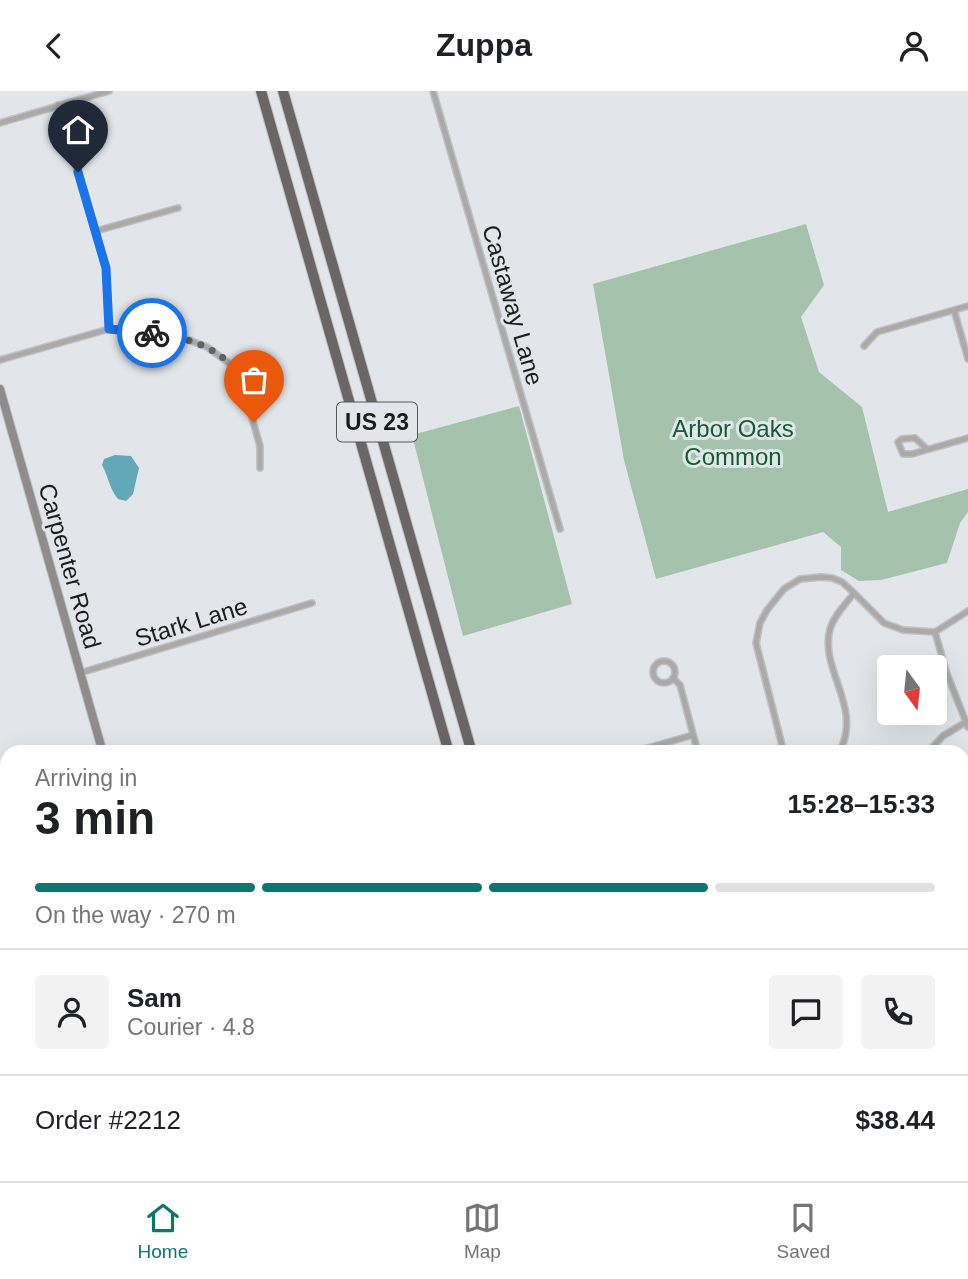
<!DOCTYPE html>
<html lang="en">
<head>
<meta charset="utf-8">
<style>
  body { margin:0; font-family:Arial,sans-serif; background:#f2f2f2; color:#202124; height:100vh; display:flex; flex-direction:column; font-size:26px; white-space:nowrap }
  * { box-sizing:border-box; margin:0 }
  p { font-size:23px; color:#757577 }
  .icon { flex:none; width:38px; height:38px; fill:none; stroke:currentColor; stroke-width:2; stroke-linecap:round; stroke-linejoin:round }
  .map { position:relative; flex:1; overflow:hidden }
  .side { position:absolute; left:0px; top:654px; width:970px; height:436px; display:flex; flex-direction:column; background:#fff; border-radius:21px 21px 0 0; box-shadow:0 7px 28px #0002 }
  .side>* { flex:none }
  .needle { width:46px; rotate:165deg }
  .tools { position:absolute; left:877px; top:564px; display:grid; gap:14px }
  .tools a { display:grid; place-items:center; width:70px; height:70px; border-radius:7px; background:#fff; box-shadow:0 7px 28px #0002; font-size:35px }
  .pin { position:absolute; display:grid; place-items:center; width:60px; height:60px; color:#fff; margin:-72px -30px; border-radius:50% 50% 50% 0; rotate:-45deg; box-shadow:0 0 7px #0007 }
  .pin .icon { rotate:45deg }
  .courier { position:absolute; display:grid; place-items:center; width:70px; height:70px; margin:-35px; border:5px solid #1a73e8; border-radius:50%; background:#fff; color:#222; box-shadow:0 2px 9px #0007 }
  .headline em { font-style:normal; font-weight:700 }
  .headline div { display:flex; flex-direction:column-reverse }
  .headline { display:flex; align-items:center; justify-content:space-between; height:119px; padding:0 35px }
  h1 { font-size:46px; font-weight:700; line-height:52px }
  .bar { display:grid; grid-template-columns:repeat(4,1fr); gap:10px 7px; align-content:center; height:84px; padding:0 35px }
  .bar i { height:9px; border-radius:5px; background:#e0e0e0 }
  .bar .on { background:#0f766e }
  .bar p { grid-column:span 4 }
  .line { display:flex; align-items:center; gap:18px; padding:0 35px; border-top:2px solid #e0e0e0 }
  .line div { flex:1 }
  .round { display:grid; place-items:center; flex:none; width:74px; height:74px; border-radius:7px; background:#f2f2f2 }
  header { display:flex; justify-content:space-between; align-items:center; height:91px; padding:0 35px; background:#fff; font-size:32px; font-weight:700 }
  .menu { display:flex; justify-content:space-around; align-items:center; height:98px; border-top:2px solid #e0e0e0; background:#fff; font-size:19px; color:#757577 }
  .menu a { display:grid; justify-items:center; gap:4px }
  .menu .on { color:#0f766e }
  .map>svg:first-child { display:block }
  .green { fill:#a5c2ac }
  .water { fill:#62a8b8 }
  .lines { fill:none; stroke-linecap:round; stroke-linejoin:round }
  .minor-casing { stroke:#bec2c5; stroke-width:8 }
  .secondary-casing { stroke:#bec2c5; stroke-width:10 }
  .motorway-casing { stroke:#bec2c5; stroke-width:12 }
  .minor { stroke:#aca9a9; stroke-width:5 }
  .secondary { stroke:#908c8c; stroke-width:8 }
  .motorway { stroke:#6b6665; stroke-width:10 }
  .done { stroke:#606365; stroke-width:7; stroke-dasharray:0 12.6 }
  .route { stroke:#1a73e8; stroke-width:9 }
  .labels { text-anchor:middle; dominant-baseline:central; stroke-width:6; stroke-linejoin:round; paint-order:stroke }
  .shield { fill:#e2e6ea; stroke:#56595a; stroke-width:2 }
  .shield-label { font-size:23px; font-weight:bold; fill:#1a1c1d }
  .street-label { font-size:24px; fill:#1a1c1d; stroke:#e2e6ea }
  .park-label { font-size:24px; fill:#115f31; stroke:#e2e6ea }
</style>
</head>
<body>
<header><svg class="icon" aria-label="back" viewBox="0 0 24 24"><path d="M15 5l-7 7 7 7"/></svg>Zuppa<svg class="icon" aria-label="person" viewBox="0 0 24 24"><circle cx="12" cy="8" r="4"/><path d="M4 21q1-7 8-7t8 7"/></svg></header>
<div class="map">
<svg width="968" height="1090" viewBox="0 0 968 1090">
  <rect width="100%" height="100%" fill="#e2e6ea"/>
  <!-- green -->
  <g class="green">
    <path d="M806 133 824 194 801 226 819 281 862 316 888 421 968 398V421L960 432 947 472 881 489 859 490 841 479V456L823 441 656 488 624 369 593 193Z"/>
    <path d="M519 315 572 513 463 545 412 344Z"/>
    <path d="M0 797 7 802V1042L0 1043Z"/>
    <path d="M964 946H968V1041L962 1037Z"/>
    <path d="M330 1083H497L474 1090H332Z"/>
  </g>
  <!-- water -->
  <path class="water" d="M115 364 131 365 139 377 133 403 126 410 118 408C109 397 109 387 102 374L104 368Z"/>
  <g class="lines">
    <defs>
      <g id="minor">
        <path d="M433 0 560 438"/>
        <path d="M58 14 106 177 109 238"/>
        <path d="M0 32 109 0"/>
        <path d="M96 140 178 117"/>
        <path d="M954 219 968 268"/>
        <path d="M864 255 877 241 968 215"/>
        <path d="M0 269 109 238 155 242 186 248 207 256 229 272 238 283 243 295 260 355V377"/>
        <path d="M927 358 915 347 902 348 898 351 903 363H912L968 347"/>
        <path d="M935 541 947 583 968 636"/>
        <circle cx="664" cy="581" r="11"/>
        <path d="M80 582 312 512"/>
        <path d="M673 587 680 594 698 662"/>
        <path d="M630 662 693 644"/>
        <path d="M784 662 756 552 760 532 767 519 784 498 800 488 821 486 832 487 842 491 851 499 884 532 903 539 935 541 968 520"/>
        <path d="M839 662C864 616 819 580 830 538 834 524 846 513 854 502"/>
        <path d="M927 662 943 645 966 631"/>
        <path d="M962 777 968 778"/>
        <path d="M962 815 968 810"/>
        <path d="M962 828 968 836"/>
        <path d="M961 1083 963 1090"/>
      </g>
      <g id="secondary">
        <path d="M0 298 103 662"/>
        <path d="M222 1083 224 1090"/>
      </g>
      <g id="motorway">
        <path d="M261 0 449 662"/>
        <path d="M283 0 472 662"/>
        <path d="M569 1083 571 1090"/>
        <path d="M592 1083 594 1090"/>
      </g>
    </defs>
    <!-- minor casing -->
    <use href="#minor" class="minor-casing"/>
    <!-- secondary casing -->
    <use href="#secondary" class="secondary-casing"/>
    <!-- motorway casing -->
    <use href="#motorway" class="motorway-casing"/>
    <!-- minor -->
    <use href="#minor" class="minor"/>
    <!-- secondary -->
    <use href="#secondary" class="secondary"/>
    <!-- motorway -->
    <use href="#motorway" class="motorway"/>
  </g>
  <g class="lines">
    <!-- done -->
    <path class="done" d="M152 242C183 246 221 255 238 284 246 298 249 316 254 331"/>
    <!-- route -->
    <path class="route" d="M78 81 106 177 109 238 152 242"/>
  </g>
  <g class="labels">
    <!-- shield labels -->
    <rect class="shield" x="337" y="311.5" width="80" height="39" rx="5"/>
    <g class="shield-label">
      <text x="377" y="331">US 23</text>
    </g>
    <!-- street labels -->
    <g class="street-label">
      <text transform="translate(513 214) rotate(74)">Castaway Lane</text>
      <text transform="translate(70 475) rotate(74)">Carpenter Road</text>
      <text transform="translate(191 531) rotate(-17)">Stark Lane</text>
    </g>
    <!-- park labels -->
    <g class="park-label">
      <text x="733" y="337">Arbor Oaks<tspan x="733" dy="28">Common</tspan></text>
    </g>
  </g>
</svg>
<div class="tools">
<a><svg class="needle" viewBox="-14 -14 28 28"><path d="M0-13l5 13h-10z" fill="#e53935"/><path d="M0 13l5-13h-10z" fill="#757577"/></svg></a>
</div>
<div class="pin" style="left:254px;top:331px;background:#ea580c"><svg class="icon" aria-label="bag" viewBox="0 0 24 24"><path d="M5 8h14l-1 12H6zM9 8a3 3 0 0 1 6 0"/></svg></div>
<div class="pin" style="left:78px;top:81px;background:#1f2937"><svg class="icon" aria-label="home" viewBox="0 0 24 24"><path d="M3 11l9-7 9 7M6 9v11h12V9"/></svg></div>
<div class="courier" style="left:152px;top:242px"><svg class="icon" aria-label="bike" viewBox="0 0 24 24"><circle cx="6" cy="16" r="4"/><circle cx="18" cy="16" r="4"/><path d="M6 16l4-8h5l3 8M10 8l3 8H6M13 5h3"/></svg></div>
<section class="side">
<div class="headline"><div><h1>3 min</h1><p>Arriving in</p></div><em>15:28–15:33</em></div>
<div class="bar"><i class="on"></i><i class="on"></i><i class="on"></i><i></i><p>On the way · 270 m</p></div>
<div class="line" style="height:126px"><a class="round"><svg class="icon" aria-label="person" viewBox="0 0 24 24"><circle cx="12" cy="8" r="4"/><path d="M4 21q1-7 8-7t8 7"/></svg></a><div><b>Sam</b><p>Courier · 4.8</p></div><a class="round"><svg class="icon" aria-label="chat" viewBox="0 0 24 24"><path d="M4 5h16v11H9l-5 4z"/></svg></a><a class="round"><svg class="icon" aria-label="phone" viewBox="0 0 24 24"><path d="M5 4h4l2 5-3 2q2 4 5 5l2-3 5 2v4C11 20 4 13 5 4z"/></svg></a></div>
<div class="line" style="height:91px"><div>Order #2212</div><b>$38.44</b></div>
</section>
</div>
<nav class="menu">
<a class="on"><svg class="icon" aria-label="home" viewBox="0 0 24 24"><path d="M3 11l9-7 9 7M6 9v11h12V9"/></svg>Home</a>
<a><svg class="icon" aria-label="map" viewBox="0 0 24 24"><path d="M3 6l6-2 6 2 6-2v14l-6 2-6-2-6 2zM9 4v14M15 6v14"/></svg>Map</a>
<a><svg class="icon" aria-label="saved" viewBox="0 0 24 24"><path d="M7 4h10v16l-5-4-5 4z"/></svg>Saved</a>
</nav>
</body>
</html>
